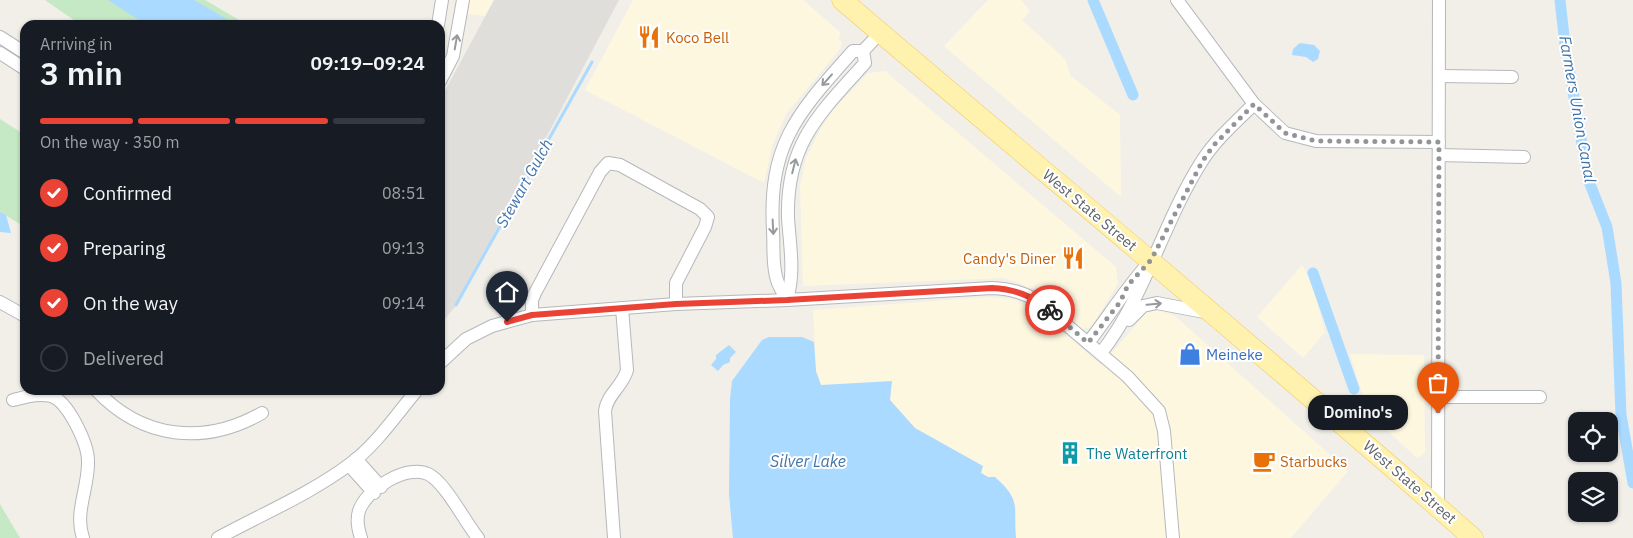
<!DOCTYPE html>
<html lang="en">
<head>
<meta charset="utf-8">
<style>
  body { margin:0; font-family:"IBM Plex Sans",sans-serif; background:#20242c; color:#f1f3f6; height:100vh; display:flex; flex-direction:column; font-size:19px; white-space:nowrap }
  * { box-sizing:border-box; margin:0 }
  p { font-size:16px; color:#9ea1a6 }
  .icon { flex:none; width:28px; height:28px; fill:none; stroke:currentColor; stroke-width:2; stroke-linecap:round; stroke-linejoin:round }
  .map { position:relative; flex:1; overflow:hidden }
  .drawer { position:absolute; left:20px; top:20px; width:425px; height:375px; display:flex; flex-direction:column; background:#171b24; border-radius:15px; box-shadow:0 1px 4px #0004 }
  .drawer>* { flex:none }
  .tools { position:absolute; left:1568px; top:412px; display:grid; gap:10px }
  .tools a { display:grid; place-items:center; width:50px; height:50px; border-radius:10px; background:#171b24; box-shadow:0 1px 4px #0004; font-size:25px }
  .pin { position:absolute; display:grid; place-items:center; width:42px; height:42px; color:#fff; margin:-51px -21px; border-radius:50% 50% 50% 0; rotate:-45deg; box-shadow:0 0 5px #0007 }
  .pin .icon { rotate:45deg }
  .courier { position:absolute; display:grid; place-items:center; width:50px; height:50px; margin:-25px; border:4px solid #ea4335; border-radius:50%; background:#fff; color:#222; box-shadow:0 1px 6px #0007 }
  .bubble { position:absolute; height:35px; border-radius:15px; background:#171b24; box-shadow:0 1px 4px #0004; font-size:16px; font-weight:600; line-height:35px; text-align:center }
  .overview em { font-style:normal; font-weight:600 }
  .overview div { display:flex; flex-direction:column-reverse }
  .overview { display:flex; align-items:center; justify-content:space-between; height:85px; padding:0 20px }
  h1 { font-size:32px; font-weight:600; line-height:38px }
  .bar { display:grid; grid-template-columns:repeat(4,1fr); gap:8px 5px; align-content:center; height:60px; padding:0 20px }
  .bar i { height:6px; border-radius:4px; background:#363941 }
  .bar .on { background:#ea4335 }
  .bar p { grid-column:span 4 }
  ol { padding:0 20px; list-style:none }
  li { display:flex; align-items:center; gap:15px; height:55px }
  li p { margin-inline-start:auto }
  li .icon { padding:5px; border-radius:50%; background:#ea4335; color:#fff; stroke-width:4 }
  li:last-child { color:#9ea1a6 }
  li i { width:28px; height:28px; border:2px solid #363941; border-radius:50% }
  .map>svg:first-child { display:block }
  .commercial { fill:#fef7e0 }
  .industrial { fill:#e0deda }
  .green { fill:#c5e8c5 }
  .water { fill:#aadaff }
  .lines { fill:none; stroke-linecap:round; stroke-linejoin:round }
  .stream { stroke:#aadaff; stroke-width:3 }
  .canal { stroke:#aadaff; stroke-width:11 }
  .minor-casing { stroke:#b5b8bc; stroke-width:14 }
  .primary-casing { stroke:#f2c960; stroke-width:21 }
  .minor { stroke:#fff; stroke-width:12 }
  .primary { stroke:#fff2af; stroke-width:20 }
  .oneway { stroke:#979a9d }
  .done { stroke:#929495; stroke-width:5; stroke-dasharray:0 9 }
  .route { stroke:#ea4335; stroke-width:6 }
  .labels { text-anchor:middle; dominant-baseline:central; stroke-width:4; stroke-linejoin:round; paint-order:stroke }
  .food-label { font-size:15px; fill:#c56008; stroke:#fff; text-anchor:start }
  .street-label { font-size:15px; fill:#5f6368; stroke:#fff }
  .shop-label { font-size:15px; fill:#366cbe; stroke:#fff; text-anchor:start }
  .culture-label { font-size:15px; fill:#0d838f; stroke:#fff; text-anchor:start }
  .water-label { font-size:16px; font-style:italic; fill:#4174aa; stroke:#fff }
</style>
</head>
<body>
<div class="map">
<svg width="1633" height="538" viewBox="0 0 1633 538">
  <rect width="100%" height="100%" fill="#f1efe8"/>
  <!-- commercial -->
  <g class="commercial">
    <path d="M468 0H494L485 16 468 14Z"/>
    <path d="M633 0H803L841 33 838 39 842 42 840 49 786 114 772 146 764 183 585 90Z"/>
    <path d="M988 0H1021L1030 11 1022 20 1065 59 1071 76 1120 115 1121 197 944 46Z"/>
    <path d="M885 71 1116 267 1118 283 1092 327 1082 329 1040 291 1004 278 803 286 800 186 806 158 821 128 833 110 868 73Z"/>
    <path d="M1302 265 1312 283 1325 332 1303 358 1257 317Z"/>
    <path d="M988 297 1013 299 1039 312 1101 365 1147 312 1159 310 1175 316 1348 471 1291 538H1016L1014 515 1016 506 988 477 981 473 982 466 915 428 890 400 821 385 816 371 813 310Z"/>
    <path d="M1350 354 1424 355 1425 453 1417 458 1368 413Z"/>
  </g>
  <!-- industrial -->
  <path class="industrial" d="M494 0H619L459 302 440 325V100Z"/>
  <!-- green -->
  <g class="green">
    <path d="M45 0H205L239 20 257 25H81Z"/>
    <path d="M0 119 25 135V227L0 212Z"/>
    <path d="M0 504 20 538H0Z"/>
  </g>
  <!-- water -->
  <g class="water">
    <path d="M108 0H194L237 25H147Z"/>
    <path d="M1300 43 1314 45 1320 51 1318 59 1313 62 1306 57 1292 55 1293 49Z"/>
    <path d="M0 212 6 215 11 233 0 232Z"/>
    <path d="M769 337H802L814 342 816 371 821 385 892 381 890 400 915 428 983 466 981 473 988 477H995C1022 501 1013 505 1016 538H733L729 494 730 399 732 381 762 340Z"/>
    <path d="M729 345 736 352 730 358V362L723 365 718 371 711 365 716 359V355Z"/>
  </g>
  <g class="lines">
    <!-- stream -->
    <path class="stream" d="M456 305 592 62"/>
    <!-- canal -->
    <g class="canal">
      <path d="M1093 0 1133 95"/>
      <path d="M1560 0 1565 45 1588 179 1607 227 1616 283 1621 415 1633 483"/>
      <path d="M1313 273 1354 389"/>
    </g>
    <defs>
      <g id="minor">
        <path d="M1177 0 1254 104 1285 133 1316 141 1439 142"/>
        <path d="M438 25 442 0"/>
        <path d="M0 37 25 53"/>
        <path d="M0 53 25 69"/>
        <path d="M1439 76 1512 77"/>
        <path d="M440 81 453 56 463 0"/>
        <path d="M1439 155 1524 157"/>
        <path d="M787 300C784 294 779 287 777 280 772 266 774 246 773 231 768 143 798 113 853 51H863L880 33"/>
        <path d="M787 300C795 271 790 248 788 218 786 144 819 114 865 63L863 51"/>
        <path d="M0 302 25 316"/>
        <path d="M532 315V300L535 293 600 172 608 163 620 165 700 209 708 217 705 227 676 283V304"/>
        <path d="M1129 320 1143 306 1157 303 1209 313"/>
        <path d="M1088 343C1108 317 1125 290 1146 266"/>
        <path d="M1101 353C1146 295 1163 222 1202 161 1216 139 1236 122 1254 104"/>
        <path d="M440 363 466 339 492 326 532 315 676 304 787 300 992 288C1012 289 1026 293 1042 304L1128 377 1159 411 1164 431 1173 538"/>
        <path d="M96 390C142 439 204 446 262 413"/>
        <path d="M1438 397H1540"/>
        <path d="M13 400C26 397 37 393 51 396 68 401 88 444 88 461 89 487 74 512 83 538"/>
        <path d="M356 459 381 487"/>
        <path d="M349 465 374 493"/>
        <path d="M1438 505 1439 0"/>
        <path d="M218 538C262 514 310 494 350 464 376 445 396 415 417 390"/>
        <path d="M361 538C358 529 356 520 359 511 366 489 407 464 428 474 445 482 465 522 478 538"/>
        <path d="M614 538 605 411C607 394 623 386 627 370L622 308"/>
      </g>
      <path id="primary" d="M842 0C1052 179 1265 355 1473 538"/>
    </defs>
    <!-- minor casing -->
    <use href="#minor" class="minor-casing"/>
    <!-- primary casing -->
    <use href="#primary" class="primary-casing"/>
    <!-- minor -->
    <use href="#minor" class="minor"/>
    <!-- primary -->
    <use href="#primary" class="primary"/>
  </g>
  <!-- one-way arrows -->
  <defs><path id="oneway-shaft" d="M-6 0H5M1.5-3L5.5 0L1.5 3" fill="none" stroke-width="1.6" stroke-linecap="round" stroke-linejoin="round" transform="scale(1.25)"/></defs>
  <g class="oneway">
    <use href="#oneway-shaft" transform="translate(456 42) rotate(-80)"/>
    <use href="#oneway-shaft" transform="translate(827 80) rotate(132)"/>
    <use href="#oneway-shaft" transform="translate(794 166) rotate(-76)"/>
    <use href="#oneway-shaft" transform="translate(773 227) rotate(87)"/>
    <use href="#oneway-shaft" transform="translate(1154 304) rotate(-5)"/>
  </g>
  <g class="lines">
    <!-- done -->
    <path class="done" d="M1050 310 1088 343 1120 302 1128 285 1151 260 1202 162 1213 146 1254 104 1285 133 1316 141 1439 142 1438 413"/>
    <!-- route -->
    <path class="route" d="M507 322 532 315 676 304 787 300 992 288C1015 289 1032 296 1050 310"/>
  </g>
  <!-- icons -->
  <defs>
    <symbol id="restaurant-bare" viewBox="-9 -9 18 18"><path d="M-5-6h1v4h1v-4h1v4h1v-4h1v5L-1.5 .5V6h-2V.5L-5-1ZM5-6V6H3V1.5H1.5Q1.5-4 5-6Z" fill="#e8710a" stroke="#fff" stroke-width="2.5" paint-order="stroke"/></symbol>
    <symbol id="shop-bare" viewBox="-9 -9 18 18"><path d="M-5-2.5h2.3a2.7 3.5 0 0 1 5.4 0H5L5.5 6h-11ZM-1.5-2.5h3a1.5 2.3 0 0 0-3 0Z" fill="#3f7fe0" stroke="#fff" stroke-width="2.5" paint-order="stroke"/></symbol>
    <symbol id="building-bare" viewBox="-9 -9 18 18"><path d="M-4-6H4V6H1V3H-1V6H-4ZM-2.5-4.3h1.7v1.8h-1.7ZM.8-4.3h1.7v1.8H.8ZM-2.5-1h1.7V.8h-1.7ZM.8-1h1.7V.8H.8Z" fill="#0f9aa8" stroke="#fff" stroke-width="2.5" paint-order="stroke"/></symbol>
    <symbol id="cafe-bare" viewBox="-9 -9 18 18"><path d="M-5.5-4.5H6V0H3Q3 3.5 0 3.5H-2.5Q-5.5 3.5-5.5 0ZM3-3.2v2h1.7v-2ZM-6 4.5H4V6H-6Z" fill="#e8710a" stroke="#fff" stroke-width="2.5" paint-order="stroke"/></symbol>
  </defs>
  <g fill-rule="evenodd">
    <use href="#restaurant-bare" x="633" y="21" width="32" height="32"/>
    <use href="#restaurant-bare" x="1057" y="242" width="32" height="32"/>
    <use href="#shop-bare" x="1174" y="338" width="32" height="32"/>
    <use href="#building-bare" x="1054" y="437" width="32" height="32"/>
    <use href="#cafe-bare" x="1248" y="445" width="32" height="32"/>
  </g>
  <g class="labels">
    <!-- food labels -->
    <g class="food-label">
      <text x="666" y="37">Koco Bell</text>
      <text x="1056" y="258" text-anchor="end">Candy's Diner</text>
      <text x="1280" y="461">Starbucks</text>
    </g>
    <!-- street labels -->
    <g class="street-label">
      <text transform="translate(1090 210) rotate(40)">West State Street</text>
      <text transform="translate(1410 482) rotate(41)">West State Street</text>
    </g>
    <!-- shop labels -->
    <g class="shop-label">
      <text x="1206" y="354">Meineke</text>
    </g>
    <!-- culture labels -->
    <g class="culture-label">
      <text x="1086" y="453">The Waterfront</text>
    </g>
    <!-- water labels -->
    <g class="water-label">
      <text transform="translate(1578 109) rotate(80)">Farmers Union Canal</text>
      <text transform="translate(524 183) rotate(-61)">Stewart Gulch</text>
      <text x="808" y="461">Silver Lake</text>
    </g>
  </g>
</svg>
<div class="tools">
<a><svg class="icon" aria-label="locate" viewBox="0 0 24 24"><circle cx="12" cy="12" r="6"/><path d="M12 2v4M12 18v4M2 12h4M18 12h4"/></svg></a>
<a><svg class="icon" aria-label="layers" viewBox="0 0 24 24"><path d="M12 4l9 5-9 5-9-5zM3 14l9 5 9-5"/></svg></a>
</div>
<div class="pin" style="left:1438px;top:413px;background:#ea580c"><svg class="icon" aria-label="bag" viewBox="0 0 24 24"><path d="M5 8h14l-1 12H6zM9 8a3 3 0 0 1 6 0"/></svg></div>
<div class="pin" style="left:507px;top:322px;background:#1f2937"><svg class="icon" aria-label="home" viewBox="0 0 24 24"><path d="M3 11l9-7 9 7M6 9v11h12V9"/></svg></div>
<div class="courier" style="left:1050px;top:310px"><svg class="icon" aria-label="bike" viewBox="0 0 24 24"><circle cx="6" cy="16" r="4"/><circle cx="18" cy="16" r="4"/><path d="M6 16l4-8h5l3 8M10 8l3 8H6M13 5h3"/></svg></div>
<div class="bubble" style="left:1308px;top:395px;width:100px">Domino's</div>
<section class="drawer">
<div class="overview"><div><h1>3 min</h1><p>Arriving in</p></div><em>09:19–09:24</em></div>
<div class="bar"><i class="on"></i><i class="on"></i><i class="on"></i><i></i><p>On the way · 350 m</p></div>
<ol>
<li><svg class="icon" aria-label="check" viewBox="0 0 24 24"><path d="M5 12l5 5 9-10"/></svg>Confirmed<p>08:51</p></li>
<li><svg class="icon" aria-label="check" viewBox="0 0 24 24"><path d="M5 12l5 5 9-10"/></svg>Preparing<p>09:13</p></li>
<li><svg class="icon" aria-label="check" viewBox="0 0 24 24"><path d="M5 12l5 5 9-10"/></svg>On the way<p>09:14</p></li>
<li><i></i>Delivered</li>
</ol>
</section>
</div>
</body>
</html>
